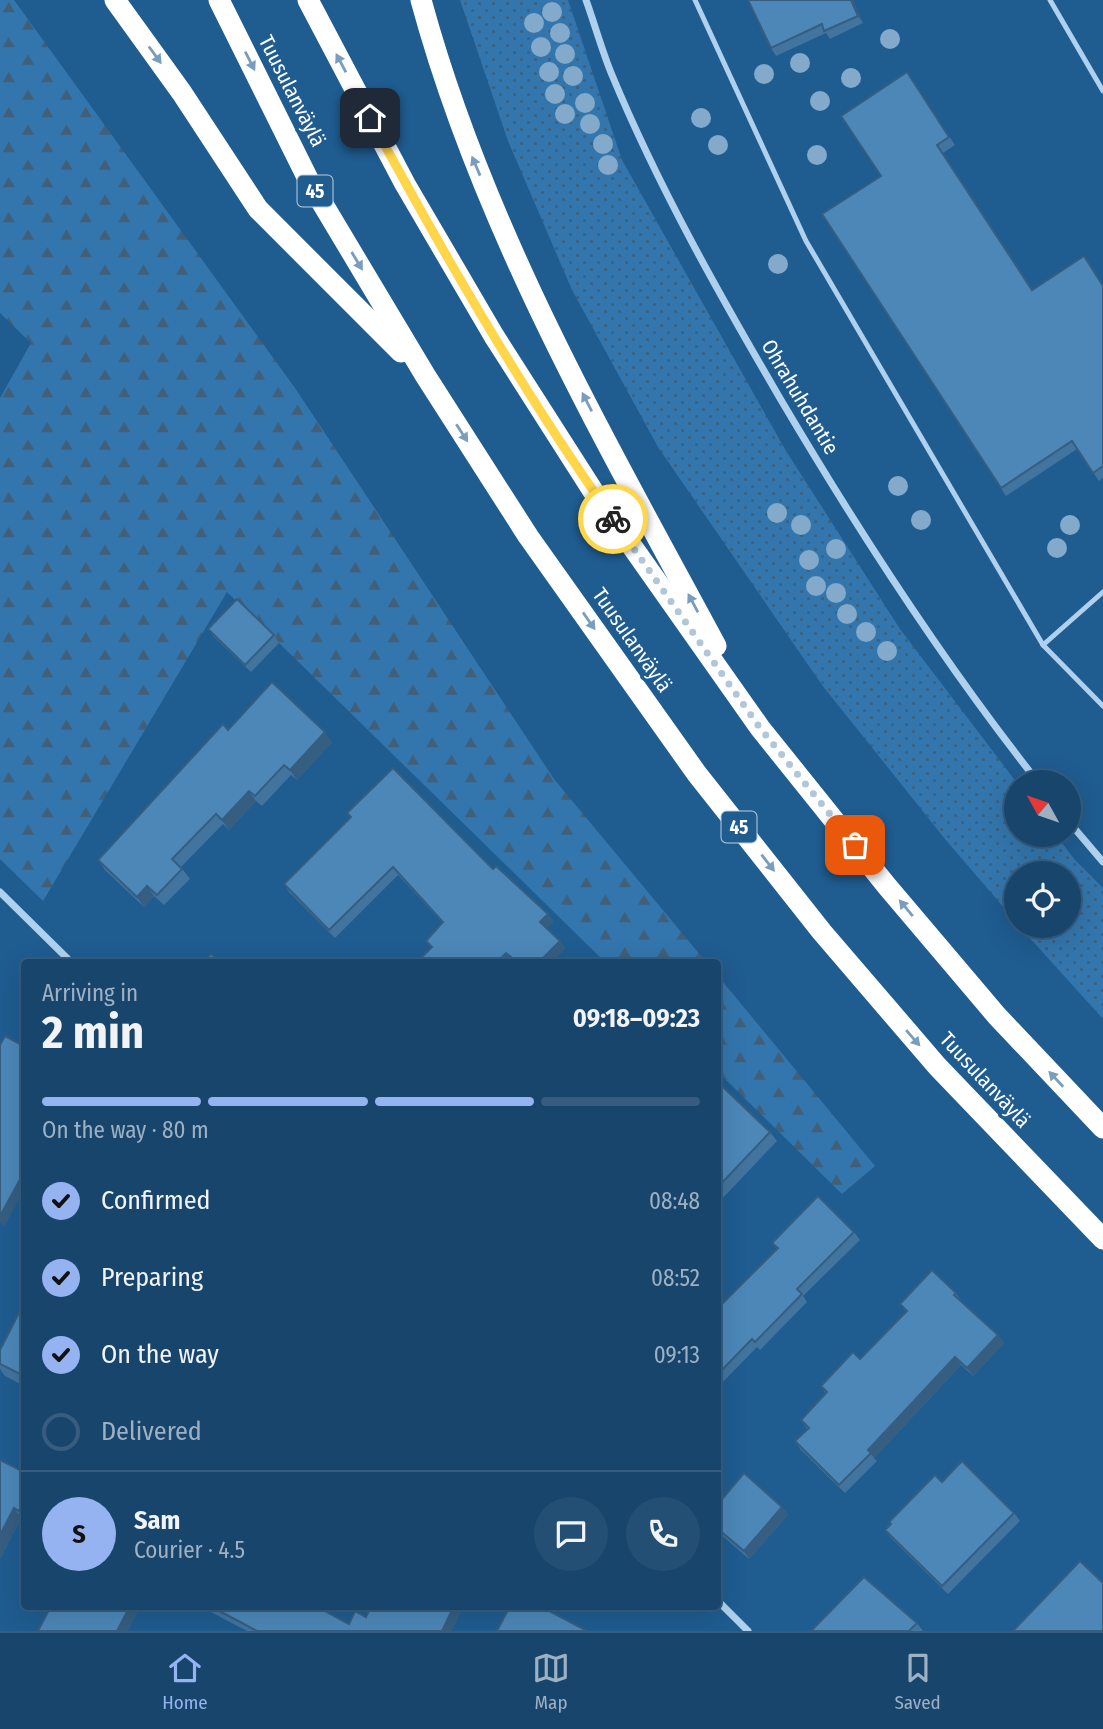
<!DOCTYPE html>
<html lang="en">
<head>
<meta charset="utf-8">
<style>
  body { margin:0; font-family:"Fira Sans Condensed",sans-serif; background:#244f74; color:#f1f3f6; height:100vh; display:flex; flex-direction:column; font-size:26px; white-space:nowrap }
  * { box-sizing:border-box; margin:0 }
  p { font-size:23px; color:#9eb1c2 }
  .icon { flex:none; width:38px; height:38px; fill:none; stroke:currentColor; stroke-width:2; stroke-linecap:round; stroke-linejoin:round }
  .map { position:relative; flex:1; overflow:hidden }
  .side { position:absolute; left:21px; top:959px; width:700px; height:651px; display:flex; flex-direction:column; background:#17456c; border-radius:7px; box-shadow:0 7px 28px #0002,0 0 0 2px #365d7f }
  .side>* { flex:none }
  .needle { width:46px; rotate:310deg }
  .controls { position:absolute; left:1004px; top:770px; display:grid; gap:14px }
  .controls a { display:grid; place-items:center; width:77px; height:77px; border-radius:50%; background:#17456c; box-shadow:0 7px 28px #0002,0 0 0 2px #365d7f; font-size:35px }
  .pin { position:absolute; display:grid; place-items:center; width:60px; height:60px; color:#fff; margin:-30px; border-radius:14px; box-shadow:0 4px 10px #0006 }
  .courier { position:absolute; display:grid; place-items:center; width:70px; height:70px; margin:-35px; border:5px solid #ffd54a; border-radius:50%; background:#fff; color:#222; box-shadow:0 2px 9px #0007 }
  .summary em { font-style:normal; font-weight:700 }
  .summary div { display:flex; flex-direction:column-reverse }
  .summary { display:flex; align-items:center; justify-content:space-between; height:119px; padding:0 21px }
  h1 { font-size:46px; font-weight:700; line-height:52px }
  .bar { display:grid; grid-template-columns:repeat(4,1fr); gap:10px 7px; align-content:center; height:84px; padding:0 21px }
  .bar i { height:9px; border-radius:5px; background:#365d7f }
  .bar .selected { background:#95b2f1 }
  .bar p { grid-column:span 4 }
  .line { display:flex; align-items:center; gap:18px; padding:0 21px; border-top:2px solid #365d7f }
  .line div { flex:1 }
  .round { display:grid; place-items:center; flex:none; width:74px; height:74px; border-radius:37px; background:#244f74 }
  ol { padding:0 21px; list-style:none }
  li { display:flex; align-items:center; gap:21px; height:77px }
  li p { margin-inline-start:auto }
  li .icon { padding:7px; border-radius:50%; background:#95b2f1; color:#111; stroke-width:4 }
  li:last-child { color:#9eb1c2 }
  li i { width:38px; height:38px; border:4px solid #365d7f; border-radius:50% }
  .tabs { display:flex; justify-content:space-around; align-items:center; height:98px; border-top:2px solid #365d7f; background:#17456c; font-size:19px; color:#9eb1c2 }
  .tabs a { display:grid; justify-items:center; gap:4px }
  .tabs .selected { color:#95b2f1 }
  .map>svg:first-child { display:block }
  .grass { fill:url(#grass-dots) }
  .forest { fill:url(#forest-firs) }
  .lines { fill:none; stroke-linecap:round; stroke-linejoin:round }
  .service { stroke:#afd1ed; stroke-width:5 }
  .minor { stroke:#afd1ed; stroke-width:7 }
  .motorway { stroke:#fff; stroke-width:21 }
  .tree { fill:#83aaca }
  .wall { fill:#41749e }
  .shaded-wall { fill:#355e81 }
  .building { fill:#4c87b8; stroke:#355e81; stroke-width:2 }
  .oneway { fill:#799dbc }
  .done { stroke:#b1c6d8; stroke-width:7; stroke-dasharray:0 12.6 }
  .route { stroke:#ffd54a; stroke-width:9 }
  .labels { text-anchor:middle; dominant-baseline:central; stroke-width:7; stroke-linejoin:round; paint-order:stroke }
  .shield { fill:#1f5c90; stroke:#bccede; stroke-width:2 }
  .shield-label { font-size:19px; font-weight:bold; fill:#fff }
  .street-label { font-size:21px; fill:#fff; stroke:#1f5c90 }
</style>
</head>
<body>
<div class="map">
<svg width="1103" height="1631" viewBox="0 0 1103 1631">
  <defs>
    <pattern id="grass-dots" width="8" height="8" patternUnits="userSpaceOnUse" patternTransform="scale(1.75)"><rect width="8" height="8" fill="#3376ad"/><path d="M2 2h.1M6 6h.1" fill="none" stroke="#415f78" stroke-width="1.8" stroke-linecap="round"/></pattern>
    <pattern id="forest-firs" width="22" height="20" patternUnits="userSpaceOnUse" patternTransform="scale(1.75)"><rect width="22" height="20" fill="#3376ad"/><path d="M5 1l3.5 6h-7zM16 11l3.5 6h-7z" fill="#415f78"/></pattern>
  </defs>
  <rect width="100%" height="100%" fill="#1f5c90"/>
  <!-- grass -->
  <path class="grass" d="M460 0H568L622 160 786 451 900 629 1017 783V835H1056L1075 860 1103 888V1019L1019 926H1069V873H1017V923L945 839 822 685 658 447 572 290 508 141Z"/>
  <!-- forest -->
  <g class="forest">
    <path d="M0 0H14L295 388 554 779 706 962H605L227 592 43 901 0 859V398L31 343 0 313Z"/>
    <path d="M718 976 875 1166 842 1194 718 1072Z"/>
  </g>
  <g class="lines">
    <!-- service -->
    <g class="service">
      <path d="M695 0 806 241 1043 645 1103 706"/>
      <path d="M1050 0 1103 91"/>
      <path d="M1043 645 1103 592"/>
    </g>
    <!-- minor -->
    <g class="minor">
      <path d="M586 0C595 25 602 51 612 75 659 188 719 294 781 400 859 532 943 662 1038 782"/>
      <path d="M1069 822 1103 862"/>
      <path d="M0 892 71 962"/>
      <path d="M718 1601 748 1631"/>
    </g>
    <!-- motorway -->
    <g class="motorway">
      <path d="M115 0 182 93 258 209 401 352"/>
      <path d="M219 0 309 181 425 375 528 536 697 774 822 932 937 1066 1103 1239"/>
      <path d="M308 0 405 184 494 336 593 491 760 728 886 885 997 1016 1103 1128"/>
      <path d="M421 0C483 229 604 438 716 646"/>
    </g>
  </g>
  <!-- trees -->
  <g class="tree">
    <circle cx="552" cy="12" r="10"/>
    <circle cx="534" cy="23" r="10"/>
    <circle cx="560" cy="33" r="10"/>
    <circle cx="890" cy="39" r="10"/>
    <circle cx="541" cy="47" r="10"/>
    <circle cx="565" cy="54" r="10"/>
    <circle cx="800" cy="63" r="10"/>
    <circle cx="549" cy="72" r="10"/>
    <circle cx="764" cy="74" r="10"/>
    <circle cx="573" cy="76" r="10"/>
    <circle cx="851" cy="78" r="10"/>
    <circle cx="555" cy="94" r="10"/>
    <circle cx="820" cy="101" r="10"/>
    <circle cx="585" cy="103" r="10"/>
    <circle cx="565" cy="114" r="10"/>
    <circle cx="701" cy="118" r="10"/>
    <circle cx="590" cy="124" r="10"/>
    <circle cx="603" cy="144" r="10"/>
    <circle cx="718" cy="145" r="10"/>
    <circle cx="817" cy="155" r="10"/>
    <circle cx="608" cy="165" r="10"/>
    <circle cx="778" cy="264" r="10"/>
    <circle cx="898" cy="486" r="10"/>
    <circle cx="777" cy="513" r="10"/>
    <circle cx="921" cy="520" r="10"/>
    <circle cx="801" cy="525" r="10"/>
    <circle cx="1070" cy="525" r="10"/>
    <circle cx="1057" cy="548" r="10"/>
    <circle cx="836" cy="549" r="10"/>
    <circle cx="809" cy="560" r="10"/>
    <circle cx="816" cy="586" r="10"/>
    <circle cx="836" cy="593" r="10"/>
    <circle cx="847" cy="614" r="10"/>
    <circle cx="866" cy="632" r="10"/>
    <circle cx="887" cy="651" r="10"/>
  </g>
  <!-- wall -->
  <g class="wall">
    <path d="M853 0 863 23 830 39 826 33 776 56 771 48Z"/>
    <path d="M907 72 955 145 943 153 1033 290 1103 285V478L1099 481 1077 449 1006 496 822 214 881 176Z"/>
    <path d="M208 629 274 635 279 643 251 672 214 637Z"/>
    <path d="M228 730 332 742 297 780 291 775 262 806 256 801 229 830 223 824 181 867 190 879 164 905 154 896 144 907 105 870 98 860Z"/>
    <path d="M347 813 493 869 548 914 553 922 547 928 560 941 565 948 552 962H514L512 961 431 948 426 941 443 923 398 875 335 938 289 892 284 884 351 818Z"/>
    <path d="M718 1089 770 1132 777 1141 718 1203Z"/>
    <path d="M854 1232 860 1240 803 1296 807 1302 760 1350 757 1347 718 1387V1308L777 1249 772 1243Z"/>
    <path d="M956 1293 961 1301 998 1335 1004 1343 973 1376 961 1365 874 1458 877 1461 845 1493 800 1449 795 1441 807 1429 801 1420 826 1394 821 1386 860 1359 906 1312 900 1304Z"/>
    <path d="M24 1303V1386L5 1376 0 1369V1350Z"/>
    <path d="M24 1472V1520L21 1518 0 1559Z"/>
    <path d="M942 1482 1014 1513 1020 1521 948 1594 891 1538 885 1530 891 1524 889 1522Z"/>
    <path d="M718 1504 782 1507 788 1515 749 1559 718 1532Z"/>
    <path d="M203 1606H316L349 1624 366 1617 371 1606H464L451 1631H247L205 1609Z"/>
    <path d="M917 1623 923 1631H811Z"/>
  </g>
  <!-- shaded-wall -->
  <g class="shaded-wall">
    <path d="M851 0H853L863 23 858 16Z"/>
    <path d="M325 732 332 742 297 780 290 770Z"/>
    <path d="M249 791 256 801 229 830 222 820Z"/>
    <path d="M147 886 154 896 144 907 137 897Z"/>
    <path d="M548 914 553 922 546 930 540 922Z"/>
    <path d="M560 941 565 948 552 962H539Z"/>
    <path d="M506 953 512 961 510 962H497Z"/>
    <path d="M24 1172V1190L4 1227 0 1222V1216Z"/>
    <path d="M998 1335 1004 1343 973 1376 967 1368Z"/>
    <path d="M955 1357 961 1365 874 1458 868 1450Z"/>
    <path d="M24 1499V1519L19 1511Z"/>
    <path d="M782 1507 788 1515 749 1559 744 1551Z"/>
    <path d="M14 1508 21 1518 0 1559V1535Z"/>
    <path d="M130 1606H141L128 1631H117Z"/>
    <path d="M454 1606H464L451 1631H442Z"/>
  </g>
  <!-- building -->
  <g class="building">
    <path d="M748 0H851L858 16 824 31 822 24 771 48Z"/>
    <path d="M907 72 949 137 937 145 1032 290 1084 256 1103 286V466L1093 473 1072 441 1001 488 822 214 881 176 841 116Z"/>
    <path d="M237 599 274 635 245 665 208 629Z"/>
    <path d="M272 682 325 732 290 770 284 765 255 796 249 791 222 820 216 814 172 859 182 869 157 895 147 886 137 897 98 860 223 724 228 730Z"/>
    <path d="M393 768 493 869 496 866 548 914 540 922 560 941 539 962H517L506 953 497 962H417L432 947 426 941 443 922 393 867 329 930 284 884 351 817 347 813Z"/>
    <path d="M211 954 220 962H203Z"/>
    <path d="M5 1036 24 1046V1172L0 1216V1045Z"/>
    <path d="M723 1087 770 1132 718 1187V1089L719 1091Z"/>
    <path d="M818 1196 854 1232 797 1289 802 1294 755 1342 752 1339 718 1374V1308L778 1248 772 1243Z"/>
    <path d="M932 1270 956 1293 954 1295 998 1335 967 1368 955 1357 868 1450 871 1453 839 1485 795 1441 809 1428 801 1420 827 1392 821 1386 853 1352 860 1359 907 1311 900 1304Z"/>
    <path d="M24 1303V1376L0 1364V1350Z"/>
    <path d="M0 1460 24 1472V1499L19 1511 14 1508 0 1535Z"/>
    <path d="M962 1461 1014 1513 942 1586 885 1530 891 1524 889 1522 935 1475 942 1482Z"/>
    <path d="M744 1473 782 1507 744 1551 718 1529V1504Z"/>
    <path d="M1080 1561 1103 1583V1631H1013Z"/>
    <path d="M864 1577 917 1623 909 1631H811Z"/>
    <path d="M51 1606H130L117 1631H38Z"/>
    <path d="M210 1606H316L349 1624 355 1611 366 1617 371 1606H454L442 1631H257Z"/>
    <path d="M510 1606H540L587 1631H497Z"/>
  </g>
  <!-- one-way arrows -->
  <defs><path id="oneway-solid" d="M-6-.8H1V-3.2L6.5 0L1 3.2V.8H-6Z" transform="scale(1.75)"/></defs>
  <g class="oneway">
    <use href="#oneway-solid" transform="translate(155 55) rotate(54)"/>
    <use href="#oneway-solid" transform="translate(250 61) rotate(63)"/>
    <use href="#oneway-solid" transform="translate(341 63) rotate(-118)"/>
    <use href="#oneway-solid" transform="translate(476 166) rotate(-113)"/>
    <use href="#oneway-solid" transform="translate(357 261) rotate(59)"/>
    <use href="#oneway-solid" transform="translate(587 402) rotate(-117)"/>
    <use href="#oneway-solid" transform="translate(462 433) rotate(57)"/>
    <use href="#oneway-solid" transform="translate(693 603) rotate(-118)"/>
    <use href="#oneway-solid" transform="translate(589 621) rotate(55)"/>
    <use href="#oneway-solid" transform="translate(768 863) rotate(52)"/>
    <use href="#oneway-solid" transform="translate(906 908) rotate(-130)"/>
    <use href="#oneway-solid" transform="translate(913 1038) rotate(49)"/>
    <use href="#oneway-solid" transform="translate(1056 1079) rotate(-133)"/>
  </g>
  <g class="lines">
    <!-- done -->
    <path class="done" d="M613 519 760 728 855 845"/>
    <!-- route -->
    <path class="route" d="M370 118C444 255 523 392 613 519"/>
  </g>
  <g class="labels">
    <!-- shield labels -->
    <g class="shield">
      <rect x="297.5" y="175.5" width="35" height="31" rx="5"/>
      <rect x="721.5" y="811.5" width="35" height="31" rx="5"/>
    </g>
    <g class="shield-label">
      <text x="315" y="191">45</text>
      <text x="739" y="827">45</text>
    </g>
    <!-- street labels -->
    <g class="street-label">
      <text transform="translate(292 91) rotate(63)">Tuusulanväylä</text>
      <text transform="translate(800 397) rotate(59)">Ohrahuhdantie</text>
      <text transform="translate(632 640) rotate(55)">Tuusulanväylä</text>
      <text transform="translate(985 1080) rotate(47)">Tuusulanväylä</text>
    </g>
  </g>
</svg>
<div class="controls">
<a><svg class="needle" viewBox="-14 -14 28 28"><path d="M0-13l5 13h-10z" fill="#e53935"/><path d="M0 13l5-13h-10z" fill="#9eb1c2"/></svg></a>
<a><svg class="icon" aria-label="locate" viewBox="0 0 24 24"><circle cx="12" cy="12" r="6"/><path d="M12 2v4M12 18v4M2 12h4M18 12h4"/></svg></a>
</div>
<div class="pin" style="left:855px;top:845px;background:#ea580c"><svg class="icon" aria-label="bag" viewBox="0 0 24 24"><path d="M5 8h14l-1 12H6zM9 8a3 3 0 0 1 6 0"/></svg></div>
<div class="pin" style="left:370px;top:118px;background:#1f2937"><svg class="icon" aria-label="home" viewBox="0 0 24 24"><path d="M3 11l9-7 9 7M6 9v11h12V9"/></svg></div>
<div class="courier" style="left:613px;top:519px"><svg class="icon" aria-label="bike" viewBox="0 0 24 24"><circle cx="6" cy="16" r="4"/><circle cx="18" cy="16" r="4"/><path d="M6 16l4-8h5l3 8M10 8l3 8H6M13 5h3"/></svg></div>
<section class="side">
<div class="summary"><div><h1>2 min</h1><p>Arriving in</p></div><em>09:18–09:23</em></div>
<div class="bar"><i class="selected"></i><i class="selected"></i><i class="selected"></i><i></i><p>On the way · 80 m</p></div>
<ol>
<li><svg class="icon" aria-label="check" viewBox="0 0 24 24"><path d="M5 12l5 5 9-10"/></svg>Confirmed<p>08:48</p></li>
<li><svg class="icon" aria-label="check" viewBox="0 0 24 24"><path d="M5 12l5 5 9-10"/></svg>Preparing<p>08:52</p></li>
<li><svg class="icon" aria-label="check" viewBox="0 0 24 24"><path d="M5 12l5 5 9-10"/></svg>On the way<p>09:13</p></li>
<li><i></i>Delivered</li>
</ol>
<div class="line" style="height:126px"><b class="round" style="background:#95b2f1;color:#111">S</b><div><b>Sam</b><p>Courier · 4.5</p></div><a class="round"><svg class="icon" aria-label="chat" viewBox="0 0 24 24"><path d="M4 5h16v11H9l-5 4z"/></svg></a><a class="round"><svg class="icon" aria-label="phone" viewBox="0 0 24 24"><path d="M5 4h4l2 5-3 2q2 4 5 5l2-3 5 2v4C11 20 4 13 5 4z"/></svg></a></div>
</section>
</div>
<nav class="tabs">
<a class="selected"><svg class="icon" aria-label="home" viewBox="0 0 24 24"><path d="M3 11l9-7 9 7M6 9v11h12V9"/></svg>Home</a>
<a><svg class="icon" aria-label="map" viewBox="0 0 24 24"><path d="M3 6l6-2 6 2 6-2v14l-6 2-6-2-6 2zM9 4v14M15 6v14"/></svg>Map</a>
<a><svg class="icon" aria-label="saved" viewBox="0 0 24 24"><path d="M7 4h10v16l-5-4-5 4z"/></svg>Saved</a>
</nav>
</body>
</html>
